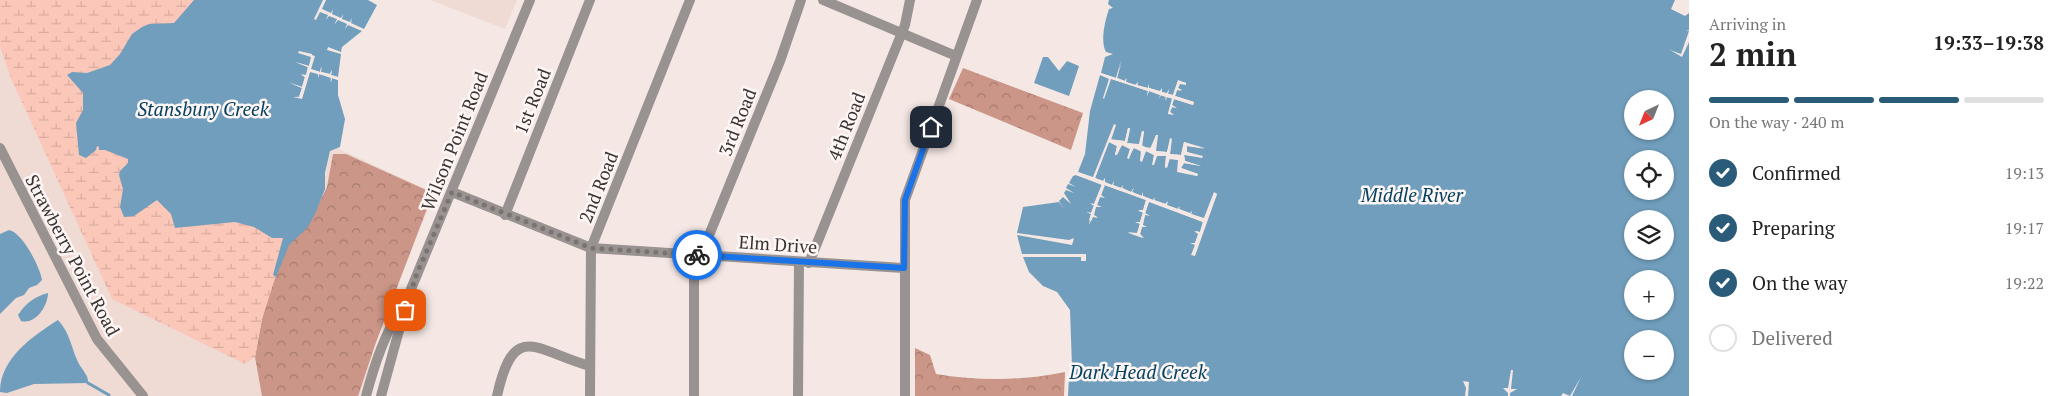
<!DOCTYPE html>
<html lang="en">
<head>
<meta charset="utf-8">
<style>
  body { margin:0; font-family:"PT Serif",serif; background:#f6f6f6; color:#222; height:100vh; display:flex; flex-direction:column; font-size:19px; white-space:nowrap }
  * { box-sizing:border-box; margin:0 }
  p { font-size:16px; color:#767676 }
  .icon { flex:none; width:28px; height:28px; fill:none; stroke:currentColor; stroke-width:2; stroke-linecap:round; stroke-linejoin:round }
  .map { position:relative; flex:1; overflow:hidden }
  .details { display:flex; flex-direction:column; background:#fff; width:375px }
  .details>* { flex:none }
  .needle { width:32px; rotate:223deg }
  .buttons { position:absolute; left:1624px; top:90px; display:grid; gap:10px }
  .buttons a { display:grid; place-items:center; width:50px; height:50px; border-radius:50%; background:#fff; box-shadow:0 1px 4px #0004; font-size:25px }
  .pin { position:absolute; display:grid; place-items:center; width:42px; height:42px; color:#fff; margin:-21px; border-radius:10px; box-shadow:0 2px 8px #0006 }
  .courier { position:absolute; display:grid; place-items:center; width:50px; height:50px; margin:-25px; border:4px solid #1a73e8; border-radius:50%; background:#fff; color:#222; box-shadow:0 1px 6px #0007 }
  .overview em { font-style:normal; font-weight:600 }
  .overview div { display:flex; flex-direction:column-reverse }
  .overview { display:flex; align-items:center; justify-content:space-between; height:85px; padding:0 20px }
  h1 { font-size:32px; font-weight:600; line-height:38px }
  .bar { display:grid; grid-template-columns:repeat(4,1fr); gap:8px 5px; align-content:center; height:60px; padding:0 20px }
  .bar i { height:6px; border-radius:4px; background:#e0e0e0 }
  .bar .selected { background:#2a5b79 }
  .bar p { grid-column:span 4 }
  ol { padding:0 20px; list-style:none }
  li { display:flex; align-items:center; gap:15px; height:55px }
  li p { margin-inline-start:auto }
  li .icon { padding:5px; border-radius:50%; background:#2a5b79; color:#fff; stroke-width:4 }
  li:last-child { color:#767676 }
  li i { width:28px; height:28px; border:2px solid #e0e0e0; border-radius:50% }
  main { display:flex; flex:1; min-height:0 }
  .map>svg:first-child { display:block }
  .built { fill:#efdad4 }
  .forest { fill:url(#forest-crowns) }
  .wetland { fill:url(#wetland-marsh) }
  .water { fill:#709ebc; fill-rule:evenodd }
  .pier { fill:#f5e8e4 }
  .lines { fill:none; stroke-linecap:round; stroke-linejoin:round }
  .stream { stroke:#709ebc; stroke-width:3 }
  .street { stroke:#989291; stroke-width:10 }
  .done { stroke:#7b7371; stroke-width:5; stroke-dasharray:0 9 }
  .route { stroke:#1a73e8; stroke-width:6 }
  .labels { text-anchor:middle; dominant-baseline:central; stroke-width:5; stroke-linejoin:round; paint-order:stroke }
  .street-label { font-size:18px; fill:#393433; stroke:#fef6f4 }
  .water-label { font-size:19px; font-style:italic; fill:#044261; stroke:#fef6f4 }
</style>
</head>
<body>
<main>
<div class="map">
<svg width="1689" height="396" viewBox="0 0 1689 396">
  <defs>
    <pattern id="forest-crowns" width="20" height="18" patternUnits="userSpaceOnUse" patternTransform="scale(1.25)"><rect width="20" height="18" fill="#cb9687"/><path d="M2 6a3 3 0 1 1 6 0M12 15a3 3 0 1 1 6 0" fill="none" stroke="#a67b6f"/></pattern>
    <pattern id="wetland-marsh" width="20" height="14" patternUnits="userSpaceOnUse" patternTransform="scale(1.25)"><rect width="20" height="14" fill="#fbc7b8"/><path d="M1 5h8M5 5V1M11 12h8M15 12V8" fill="none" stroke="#d8ac9f"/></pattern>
  </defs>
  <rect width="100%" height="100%" fill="#f5e8e4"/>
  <!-- built -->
  <g class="built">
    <path d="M0 0 312 206 325 177 331 145 434 193 380 331 360 396H0Z"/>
    <path d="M430 0H517L505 29Z"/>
  </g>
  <!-- forest -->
  <g class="forest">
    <path d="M963 68 1083 113 1071 150 949 99Z"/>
    <path d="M333 154H346L433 193 375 345 358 396H262L255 357 262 319 283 252 314 213 327 187Z"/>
    <path d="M915 348 930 355 936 374C978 381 1023 381 1065 372L1064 396H915Z"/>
  </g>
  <!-- wetland -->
  <path class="wetland" d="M0 0H202L231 218 289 234 262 319 255 357 245 364 112 299 10 76 0 46Z"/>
  <!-- water -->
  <g class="water">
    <path d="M194 0H323L314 19 316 20 320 12 328 15 326 20 329 16 337 19 334 25 338 20 347 24 345 29 348 25 362 31 342 47 341 52 328 47 327 50 341 54 338 77 331 75 332 70 330 74 321 72V67L320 72 310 69 312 55V54L299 51 312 56 309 66 295 62 308 67 306 76 301 75 305 77 302 87 289 83 302 88 299 97 294 96 302 98 310 71 318 74V78L319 74 331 78 330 82 332 78 338 80V95L345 119 340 147 330 151 325 173V189L315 214 308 227 289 245 276 277 273 275 283 238H272L254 227 235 222 175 228 171 214 157 200 134 216 124 217 120 207 123 189 119 175 120 171 128 163V159L105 150H99V147L97 146 96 150 86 158 79 155 76 123 83 110V93L67 75 72 72 87 73 110 65 120 54 132 34 142 27 149 24 174 23Z"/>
    <path d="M326 0H368L377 5 364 29 351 23 352 18 350 22 342 19 343 14 341 18 332 14 333 9 331 13 322 9Z"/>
    <path d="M1109 0H1675L1671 9 1685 16 1689 13V30H1686L1689 31 1681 54 1670 50 1682 57 1689 42V396H1572L1581 377 1570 396 1563 393 1561 396H1510V393L1517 389H1511L1513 370H1511L1508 388H1503L1508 393V396H1468L1469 382 1463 381 1466 388 1465 396H1068L1069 377 1072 375V368L1113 370V368L1072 366 1070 310 1057 292 1043 286 1029 272 1023 257H1081V261H1086V254H1022L1017 235 1072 245 1074 238 1069 240 1017 233 1023 207 1059 202 1064 209 1059 201 1063 197 1071 204 1064 193 1066 190 1074 193 1066 188 1068 184 1076 187 1069 183 1073 176 1076 175 1102 184 1094 204H1091L1094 205 1091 213 1087 212 1091 214 1089 220 1091 221 1093 216 1098 217 1093 215 1096 206 1099 207 1097 205 1100 197H1104L1101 196 1104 185 1146 200 1143 211H1138L1143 212 1140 222H1135L1140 223 1137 234 1128 233 1143 238 1140 234 1142 227H1146L1142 226 1145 215H1149L1145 214 1149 201 1203 222 1200 232 1195 231 1199 234 1195 243H1191L1195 244 1194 256 1217 194 1214 193 1204 219 1191 214 1192 211 1190 214 1179 209V206L1178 209 1166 205 1167 201 1166 204 1154 200 1155 197 1153 200 1143 196V192L1142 196 1132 192 1134 188 1131 192 1122 188 1123 185 1121 188 1113 185 1114 181 1112 185 1104 182 1105 178 1103 181 1095 178 1109 142 1117 146 1115 155 1122 145 1130 149 1128 159 1134 148 1142 152 1140 161 1146 151 1154 155 1153 165 1156 156H1166L1165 167 1167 168 1170 158 1178 160 1179 171 1197 176 1198 174 1181 168 1184 163 1201 166 1185 161 1184 155 1203 158 1187 152V146L1205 149 1184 142 1181 155 1170 154 1171 138 1167 152 1156 151V135L1153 148 1142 147 1144 132 1142 131 1139 144 1127 143 1130 129 1128 128 1125 141 1110 139 1116 125 1093 178 1078 172 1085 154 1090 111 1100 75 1148 91 1147 96 1149 91 1166 97 1165 100 1167 97 1173 99 1168 113 1174 115 1170 112 1172 107 1176 108 1172 105 1174 99 1193 105 1194 102 1175 96 1177 90 1182 91 1178 88 1180 83H1186L1178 81 1173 95 1168 94 1169 90 1167 94 1162 92V88L1161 92 1149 88V84L1148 88 1137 85 1138 82 1136 85 1126 82 1127 78 1125 81 1117 78 1122 61 1116 78 1101 73 1105 57 1113 54 1106 52C1100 41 1105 21 1109 9L1113 8 1108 4ZM1632 99H1665V131H1632ZM1632 159H1665V191H1632ZM1632 219H1665V251H1632ZM1632 279H1665V311H1632ZM1632 339H1665V371H1632Z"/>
    <path d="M1043 57H1048L1059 71 1067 61 1079 66 1069 96 1034 83Z"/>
    <path d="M9 230C22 232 40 267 42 280L37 285 29 288 24 295 16 298 0 314V234Z"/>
    <path d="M48 293C48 305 36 325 21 321L18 315C26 303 34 297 48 293Z"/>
    <path d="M58 320C70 333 71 347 78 362 81 369 89 375 88 383L34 384 7 393 0 392C0 358 33 336 58 320Z"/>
  </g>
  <!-- pier -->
  <g class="pier">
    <path d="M299 51 315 56 311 69 320 72 322 66 321 72 330 74 332 70 331 75 338 77V80L332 78 331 83V77L319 74 318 78V74L310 72 302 99 293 97H299L302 88 289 82 302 87 305 77 301 74 306 75 308 67 295 62 309 66 311 57 298 53Z"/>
    <path d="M1121 60 1117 78 1125 81 1126 78V82L1135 85 1138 82 1137 85 1139 86 1148 88 1149 84V88L1160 91 1162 88V92L1167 93 1169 89 1168 94 1173 95 1178 80 1186 83V85L1180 84 1178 88 1182 90H1177L1175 96 1194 102 1193 105 1174 99 1172 105 1177 108 1172 107 1170 112 1174 115 1168 114 1172 98 1167 97 1165 101 1166 97 1161 95 1159 99 1160 95 1149 91 1147 96 1148 91 1111 79 1104 99 1103 98 1109 79 1100 75 1101 73 1116 78Z"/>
    <path d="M1114 124 1116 125 1111 140 1125 141 1128 128H1130L1127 143 1139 145 1142 131H1144L1141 145 1150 149 1156 135H1158L1156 151 1167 152 1170 138 1172 139 1170 154 1181 155 1184 142 1205 148 1187 146V152L1203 156 1202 158 1187 154 1184 155 1185 161 1201 166 1184 163 1181 168 1198 174 1197 176 1177 172 1178 160 1169 159 1166 168 1165 167 1166 156H1157L1154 165H1152L1154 155 1146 151 1142 162 1140 161 1141 150 1133 148 1129 159 1127 158 1130 149 1122 145 1117 155H1115L1117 146 1109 142 1095 178 1103 181 1105 178V182L1112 185 1114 181 1113 185 1121 188 1123 185 1122 188 1131 192 1134 188 1132 192 1142 196 1143 192V196L1153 200 1155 197 1154 200 1165 204 1168 201 1167 205 1178 209 1180 206 1179 209 1190 213 1192 211 1191 214 1204 218 1214 192 1217 194 1195 256 1191 255 1195 245 1190 243H1195L1198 234 1194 231 1200 232 1203 222 1149 202 1145 213 1150 216 1145 215 1143 225 1147 227H1142L1140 234 1144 238 1127 232 1137 233 1140 224 1135 222H1140L1143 213 1138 210H1143L1146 200 1105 185 1101 195 1105 198 1100 197 1097 205 1102 207H1096L1094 215 1098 218 1093 217 1089 225 1091 214 1086 212 1091 213 1094 206 1090 203 1094 204 1102 185 1076 175 1078 172 1093 177Z"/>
  </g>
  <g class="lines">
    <!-- stream -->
    <path class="stream" d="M88 383 109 395"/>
    <!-- street -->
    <g class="street">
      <path d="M823 0 956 56"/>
      <path d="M0 148 97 339 143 396"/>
      <path d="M452 192 591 248 903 268"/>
      <path d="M505 215 590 0"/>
      <path d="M701 255 780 61 801 0"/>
      <path d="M809 263 905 25 910 0"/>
      <path d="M366 396C375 362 385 334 403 304"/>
      <path d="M381 396 409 294 530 0"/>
      <path d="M497 396C514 319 536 351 590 366"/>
      <path d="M590 396 591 248 690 0"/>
      <path d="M694 396V254"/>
      <path d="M798 396 799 262"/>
      <path d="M905 396V200L977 0"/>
    </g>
  </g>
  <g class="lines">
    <!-- done -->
    <path class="done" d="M405 310 416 276 452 192 591 248 697 255"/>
    <!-- route -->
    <path class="route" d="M697 255 904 268 905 200 931 127"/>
  </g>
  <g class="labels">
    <!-- street labels -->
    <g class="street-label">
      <text transform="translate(532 101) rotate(-68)">1st Road</text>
      <text transform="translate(737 122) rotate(-68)">3rd Road</text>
      <text transform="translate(846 126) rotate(-68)">4th Road</text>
      <text transform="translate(454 141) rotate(-68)">Wilson Point Road</text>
      <text transform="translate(598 187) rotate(-68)">2nd Road</text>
      <text transform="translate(778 244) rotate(4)">Elm Drive</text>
      <text transform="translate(73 255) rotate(62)">Strawberry Point Road</text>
    </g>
    <!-- water labels -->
    <g class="water-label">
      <text x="203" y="108">Stansbury Creek</text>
      <text x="1412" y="194">Middle River</text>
      <text x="1138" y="371">Dark Head Creek</text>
    </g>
  </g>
</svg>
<div class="buttons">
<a><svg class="needle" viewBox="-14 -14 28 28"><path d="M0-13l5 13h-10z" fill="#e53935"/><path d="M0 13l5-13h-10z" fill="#767676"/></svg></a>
<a><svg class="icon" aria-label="locate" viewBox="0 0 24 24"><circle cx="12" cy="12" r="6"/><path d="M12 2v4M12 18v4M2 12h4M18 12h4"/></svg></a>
<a><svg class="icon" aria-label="layers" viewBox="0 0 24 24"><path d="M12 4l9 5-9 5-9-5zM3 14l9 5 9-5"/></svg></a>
<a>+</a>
<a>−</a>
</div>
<div class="pin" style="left:405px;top:310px;background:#ea580c"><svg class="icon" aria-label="bag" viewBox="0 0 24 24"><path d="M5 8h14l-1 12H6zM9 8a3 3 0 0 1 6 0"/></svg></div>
<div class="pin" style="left:931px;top:127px;background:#1f2937"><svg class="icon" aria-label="home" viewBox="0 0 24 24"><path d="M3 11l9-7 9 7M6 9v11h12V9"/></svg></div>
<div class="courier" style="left:697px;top:255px"><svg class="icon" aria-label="bike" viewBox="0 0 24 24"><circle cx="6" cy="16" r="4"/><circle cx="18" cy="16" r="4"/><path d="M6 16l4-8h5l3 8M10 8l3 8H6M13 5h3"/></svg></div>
</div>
<section class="details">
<div class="overview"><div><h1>2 min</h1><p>Arriving in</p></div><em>19:33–19:38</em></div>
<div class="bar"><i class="selected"></i><i class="selected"></i><i class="selected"></i><i></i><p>On the way · 240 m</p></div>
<ol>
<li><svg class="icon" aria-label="check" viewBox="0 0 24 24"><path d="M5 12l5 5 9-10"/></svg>Confirmed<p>19:13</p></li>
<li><svg class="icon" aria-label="check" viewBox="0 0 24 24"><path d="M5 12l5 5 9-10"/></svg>Preparing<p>19:17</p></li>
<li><svg class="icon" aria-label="check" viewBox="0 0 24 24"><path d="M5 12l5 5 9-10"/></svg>On the way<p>19:22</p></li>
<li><i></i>Delivered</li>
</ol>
</section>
</main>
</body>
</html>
